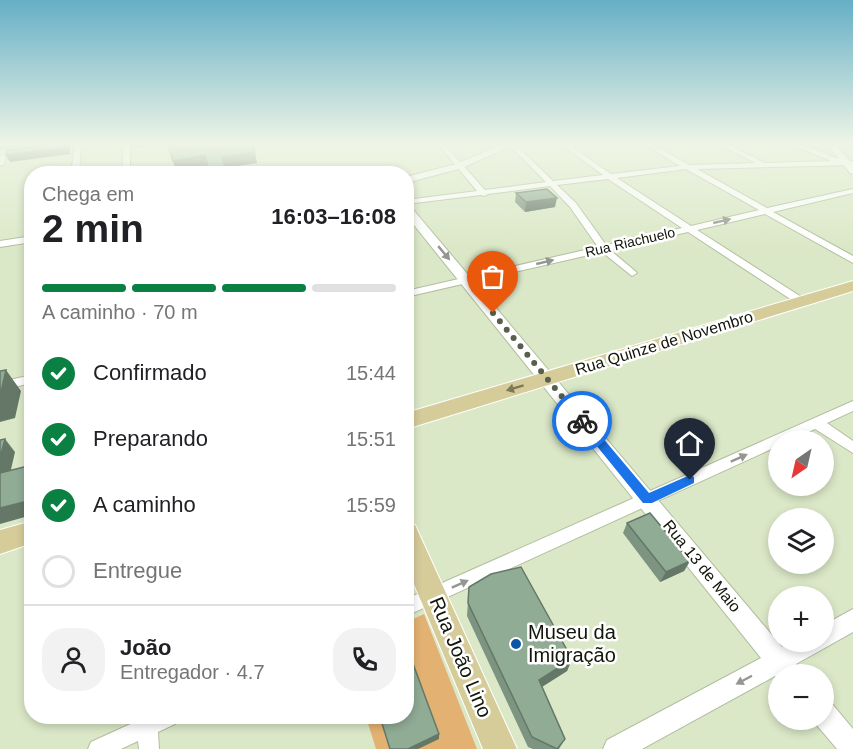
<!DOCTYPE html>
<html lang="pt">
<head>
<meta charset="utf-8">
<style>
  body { margin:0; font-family:Arial,sans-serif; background:#f2f2f2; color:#202124; height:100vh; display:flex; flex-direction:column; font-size:22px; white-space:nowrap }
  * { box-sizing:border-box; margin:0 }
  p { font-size:20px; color:#757577 }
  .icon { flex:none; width:33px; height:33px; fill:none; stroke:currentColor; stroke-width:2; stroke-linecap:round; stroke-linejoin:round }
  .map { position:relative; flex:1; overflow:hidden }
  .drawer { position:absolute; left:24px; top:166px; width:390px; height:558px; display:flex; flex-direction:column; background:#fff; border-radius:24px; box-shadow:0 3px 9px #0003 }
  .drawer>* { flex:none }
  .needle { width:39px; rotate:214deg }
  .buttons { position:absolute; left:768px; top:430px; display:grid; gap:12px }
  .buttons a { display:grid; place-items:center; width:66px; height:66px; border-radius:50%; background:#fff; box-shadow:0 3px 9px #0003; font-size:30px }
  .pin { position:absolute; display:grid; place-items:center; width:51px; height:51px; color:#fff; margin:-62px -26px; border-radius:50% 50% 50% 0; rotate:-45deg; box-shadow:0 0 6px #0007 }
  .pin .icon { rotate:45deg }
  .courier { position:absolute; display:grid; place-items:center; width:60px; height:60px; margin:-30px; border:4px solid #1a73e8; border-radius:50%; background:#fff; color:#222; box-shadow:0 2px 8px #0007 }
  .summary em { font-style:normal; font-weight:700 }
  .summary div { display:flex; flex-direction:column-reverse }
  .summary { display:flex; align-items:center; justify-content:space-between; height:102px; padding:0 18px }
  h1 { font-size:39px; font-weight:700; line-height:45px }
  .bar { display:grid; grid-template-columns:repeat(4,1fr); gap:9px 6px; align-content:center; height:72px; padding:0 18px }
  .bar i { height:8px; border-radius:4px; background:#e0e0e0 }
  .bar .selected { background:#0b8043 }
  .bar p { grid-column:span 4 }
  .line { display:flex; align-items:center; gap:15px; padding:0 18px; border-top:2px solid #e0e0e0 }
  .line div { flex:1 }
  .round { display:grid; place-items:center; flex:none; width:63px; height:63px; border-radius:24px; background:#f2f2f2 }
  ol { padding:0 18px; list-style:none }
  li { display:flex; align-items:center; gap:18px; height:66px }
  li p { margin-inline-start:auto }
  li .icon { padding:6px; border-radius:50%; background:#0b8043; color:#fff; stroke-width:4 }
  li:last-child { color:#757577 }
  li i { width:33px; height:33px; border:3px solid #e0e0e0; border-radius:50% }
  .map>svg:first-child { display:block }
  .green { fill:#e3b273 }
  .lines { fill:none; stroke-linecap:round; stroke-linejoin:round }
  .river { fill:#40a892; fill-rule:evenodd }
  .minor-casing { stroke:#b2be9f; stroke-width:2 }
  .tertiary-casing { stroke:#b2be9f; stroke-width:2 }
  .secondary-casing { stroke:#b2be9f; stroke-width:2 }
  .primary-casing { stroke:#fff; stroke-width:2 }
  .minor { fill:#fff; fill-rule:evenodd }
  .tertiary { fill:#fff; fill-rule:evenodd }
  .secondary { fill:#eae6cd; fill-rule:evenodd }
  .primary { fill:#d6cc9a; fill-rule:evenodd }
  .wall { fill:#7c9480 }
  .shaded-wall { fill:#657868 }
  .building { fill:#90ac95; stroke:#657868; stroke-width:1.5 }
  .oneway { fill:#949691 }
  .oneway2 { fill:#7d7a59 }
  .route { fill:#1a73e8 }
  .done { stroke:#585f4c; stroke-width:6; stroke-dasharray:0 10.8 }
  .poi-dot { fill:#0a56a5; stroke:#fff; stroke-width:2 }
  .labels { text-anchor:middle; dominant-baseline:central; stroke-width:5; stroke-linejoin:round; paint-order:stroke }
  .far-street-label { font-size:14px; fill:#11150a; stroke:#fff }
  .street-label { font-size:16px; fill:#11150a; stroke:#fff }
  .near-poi-label { font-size:20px; fill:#11150a; stroke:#fff; text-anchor:start }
  .near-street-label { font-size:20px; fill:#11150a; stroke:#fff }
</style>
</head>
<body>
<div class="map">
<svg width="853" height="749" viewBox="0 0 853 749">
  <rect width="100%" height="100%" fill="#dbe8c7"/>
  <!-- green -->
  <path class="green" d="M424 614 477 749H376L366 717H406L407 622Z"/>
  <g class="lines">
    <!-- river -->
    <path class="river" d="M0 144H24L18 148 0 150Z"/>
    <defs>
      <g id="minor">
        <path d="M75 144H81L79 174H71Z"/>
        <path d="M124 144H130V174H122Z"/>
        <path d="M438 144H444L485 190 546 182 510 146 509 144H515L553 181 603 175 561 144H568L611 174 680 166 644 144H652L689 165 755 163 719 144H727L765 163 831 161 790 144C812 143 831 161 853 161V165L697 169 767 208 853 189V193L773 212 853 256V263L765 214 697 230 806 300 807 302 806 304H798L688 232 610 250 635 271 637 273 632 276 602 252 406 297V291L598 247 570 207 550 186 488 194 484 196 481 195 406 204V200L477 191ZM686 169 759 210 691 226 617 178ZM608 179 682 228 606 245 576 203 557 185Z"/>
        <path d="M4 150 7 152 4 164 0 166V154Z"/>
        <path d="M32 236V242L0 247V241Z"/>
        <path d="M32 375V383L0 390V382Z"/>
        <path d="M853 401V411L827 423 853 441V453L815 429 788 441H778V446L406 616V599Z"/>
        <path d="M137 717H178L175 724 158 732 159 749H139L138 741 121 749H88L91 742 137 721Z"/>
      </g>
      <g id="tertiary">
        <path d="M504 144H515L462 168 406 183V177L456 164Z"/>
        <path d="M827 144H835L853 165V174L850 173Z"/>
        <path d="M406 205 410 206 782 647 791 642H824V625L853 609V632L796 664 802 675H778V679L775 676 642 749H603L607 740 761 658 406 215Z"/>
        <path d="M824 702 833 705 853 729V749H837L815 723 814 720H824Z"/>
      </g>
      <path id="secondary" d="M46 144H73L68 147 0 156V150Z"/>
      <g id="primary">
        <path d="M853 281V291L406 429V413Z"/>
        <path d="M32 521V543L0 554V530Z"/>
        <path d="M406 522 415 525 517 749H483L406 565Z"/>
      </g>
    </defs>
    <!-- minor casing -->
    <use href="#minor" class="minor-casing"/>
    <!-- tertiary casing -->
    <use href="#tertiary" class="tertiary-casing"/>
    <!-- secondary casing -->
    <use href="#secondary" class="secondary-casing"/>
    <!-- primary casing -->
    <use href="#primary" class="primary-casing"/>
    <!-- minor -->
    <use href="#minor" class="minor"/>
    <!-- tertiary -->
    <use href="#tertiary" class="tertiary"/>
    <!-- secondary -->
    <use href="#secondary" class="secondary"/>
    <!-- primary -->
    <use href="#primary" class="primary"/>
  </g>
  <!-- wall -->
  <g class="wall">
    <path d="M516 193 555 207 525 212 515 202Z"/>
    <path d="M627 523 690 561 684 571 660 582 623 533Z"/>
    <path d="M469 587 572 659 567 671 542 687 565 739 559 749H533L528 747 467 616Z"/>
  </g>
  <!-- shaded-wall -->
  <g class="shaded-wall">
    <path d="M67 144H68L70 148V154L10 162 6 155Z"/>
    <path d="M138 144H164L139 148Z"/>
    <path d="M255 152 257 163 225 168 222 157Z"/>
    <path d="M205 155 208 166 176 172 173 161Z"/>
    <path d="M557 198 555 207 525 212 526 202Z"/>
    <path d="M6 370 21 391 15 418 0 422V396Z"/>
    <path d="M5 439 15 452 7 487 0 479V458Z"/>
    <path d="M32 500V515L0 524V508Z"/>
    <path d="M690 561 684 571 660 582 666 572Z"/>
    <path d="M32 585V593L26 587Z"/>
    <path d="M572 659 567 671 535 691 539 680Z"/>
    <path d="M439 734V739L418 749H408Z"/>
  </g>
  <!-- building -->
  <g class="building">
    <path d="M52 144H67V147L6 155 8 150Z"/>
    <path d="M168 144H251L255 152 222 157 227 174H210L205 155 173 161Z"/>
    <path d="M547 189 557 198 526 202 516 193Z"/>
    <path d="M6 370 0 396V371Z"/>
    <path d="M5 439 0 458V440Z"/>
    <path d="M32 465V500L0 508V473Z"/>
    <path d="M650 513 690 561 666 572 627 523Z"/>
    <path d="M32 548V585L26 587Z"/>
    <path d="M521 567 572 659 539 680 565 739 557 749 532 737 468 603 469 587 491 574Z"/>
    <path d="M412 661 439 734 408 749H390L380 717H406V663Z"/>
  </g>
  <!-- one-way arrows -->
  <defs><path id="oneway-solid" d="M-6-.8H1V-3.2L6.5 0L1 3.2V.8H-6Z" transform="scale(1.5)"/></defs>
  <g class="oneway">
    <use href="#oneway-solid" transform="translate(722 221) rotate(-13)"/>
    <use href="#oneway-solid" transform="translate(444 253) rotate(50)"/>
    <use href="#oneway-solid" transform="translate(545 262) rotate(-13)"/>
    <use href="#oneway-solid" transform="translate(739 458) rotate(-24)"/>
    <use href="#oneway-solid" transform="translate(460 584) rotate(-24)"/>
    <use href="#oneway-solid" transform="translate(744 680) rotate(152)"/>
  </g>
  <use class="oneway2" href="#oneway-solid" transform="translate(515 388) rotate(163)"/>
  <!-- sky -->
  <linearGradient id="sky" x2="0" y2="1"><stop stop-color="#65afc6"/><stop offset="0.58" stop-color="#eff5e6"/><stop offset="1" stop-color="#eff5e6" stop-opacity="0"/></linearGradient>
  <rect width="853" height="249" fill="url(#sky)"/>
  <!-- route -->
  <path class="route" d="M582 417 586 418 649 493 690 475 694 477V483L652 503H643L579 424V418Z"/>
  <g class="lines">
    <!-- done -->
    <path class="done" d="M493 313 582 421"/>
  </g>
  <!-- markers -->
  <circle class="poi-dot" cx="516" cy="644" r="6"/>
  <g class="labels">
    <!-- far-street labels -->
    <g class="far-street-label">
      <text transform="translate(630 242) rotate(-13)">Rua Riachuelo</text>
    </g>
    <!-- street labels -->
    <g class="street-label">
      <text transform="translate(664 343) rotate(-17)">Rua Quinze de Novembro</text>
      <text transform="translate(702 566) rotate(51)">Rua 13 de Maio</text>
    </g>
    <!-- near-poi labels -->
    <g class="near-poi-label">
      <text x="528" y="632">Museu da<tspan x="528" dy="23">Imigração</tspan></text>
    </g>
    <!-- near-street labels -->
    <g class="near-street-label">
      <text transform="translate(461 657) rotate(67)">Rua João Lino</text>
    </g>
  </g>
</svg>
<div class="buttons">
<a><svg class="needle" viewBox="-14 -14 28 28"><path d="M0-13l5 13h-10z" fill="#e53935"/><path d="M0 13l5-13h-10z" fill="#757577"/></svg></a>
<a><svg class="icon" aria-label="layers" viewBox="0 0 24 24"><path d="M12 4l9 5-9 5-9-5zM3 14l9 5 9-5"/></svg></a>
<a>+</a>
<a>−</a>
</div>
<div class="pin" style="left:493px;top:313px;background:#ea580c"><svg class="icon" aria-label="bag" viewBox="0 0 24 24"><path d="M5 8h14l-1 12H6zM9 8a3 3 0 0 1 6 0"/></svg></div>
<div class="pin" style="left:690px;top:480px;background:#1f2937"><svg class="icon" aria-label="home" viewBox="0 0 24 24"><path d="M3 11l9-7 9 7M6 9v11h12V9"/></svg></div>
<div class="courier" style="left:582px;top:421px"><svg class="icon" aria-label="bike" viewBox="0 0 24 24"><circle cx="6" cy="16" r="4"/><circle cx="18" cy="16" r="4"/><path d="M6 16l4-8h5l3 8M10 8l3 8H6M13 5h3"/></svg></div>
<section class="drawer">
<div class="summary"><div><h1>2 min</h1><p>Chega em</p></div><em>16:03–16:08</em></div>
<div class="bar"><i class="selected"></i><i class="selected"></i><i class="selected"></i><i></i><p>A caminho · 70 m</p></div>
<ol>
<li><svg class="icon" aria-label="check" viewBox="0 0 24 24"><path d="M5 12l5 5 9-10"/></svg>Confirmado<p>15:44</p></li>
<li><svg class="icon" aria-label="check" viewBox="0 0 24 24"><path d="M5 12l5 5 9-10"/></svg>Preparando<p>15:51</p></li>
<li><svg class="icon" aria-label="check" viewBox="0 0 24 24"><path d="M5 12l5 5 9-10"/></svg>A caminho<p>15:59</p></li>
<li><i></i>Entregue</li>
</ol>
<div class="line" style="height:108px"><a class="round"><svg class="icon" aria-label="person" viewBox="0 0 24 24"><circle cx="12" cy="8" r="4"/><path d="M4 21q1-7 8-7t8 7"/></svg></a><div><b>João</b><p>Entregador · 4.7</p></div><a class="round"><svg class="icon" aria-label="phone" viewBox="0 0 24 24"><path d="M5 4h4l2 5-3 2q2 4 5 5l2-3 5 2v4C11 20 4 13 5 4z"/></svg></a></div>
</section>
</div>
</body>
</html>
